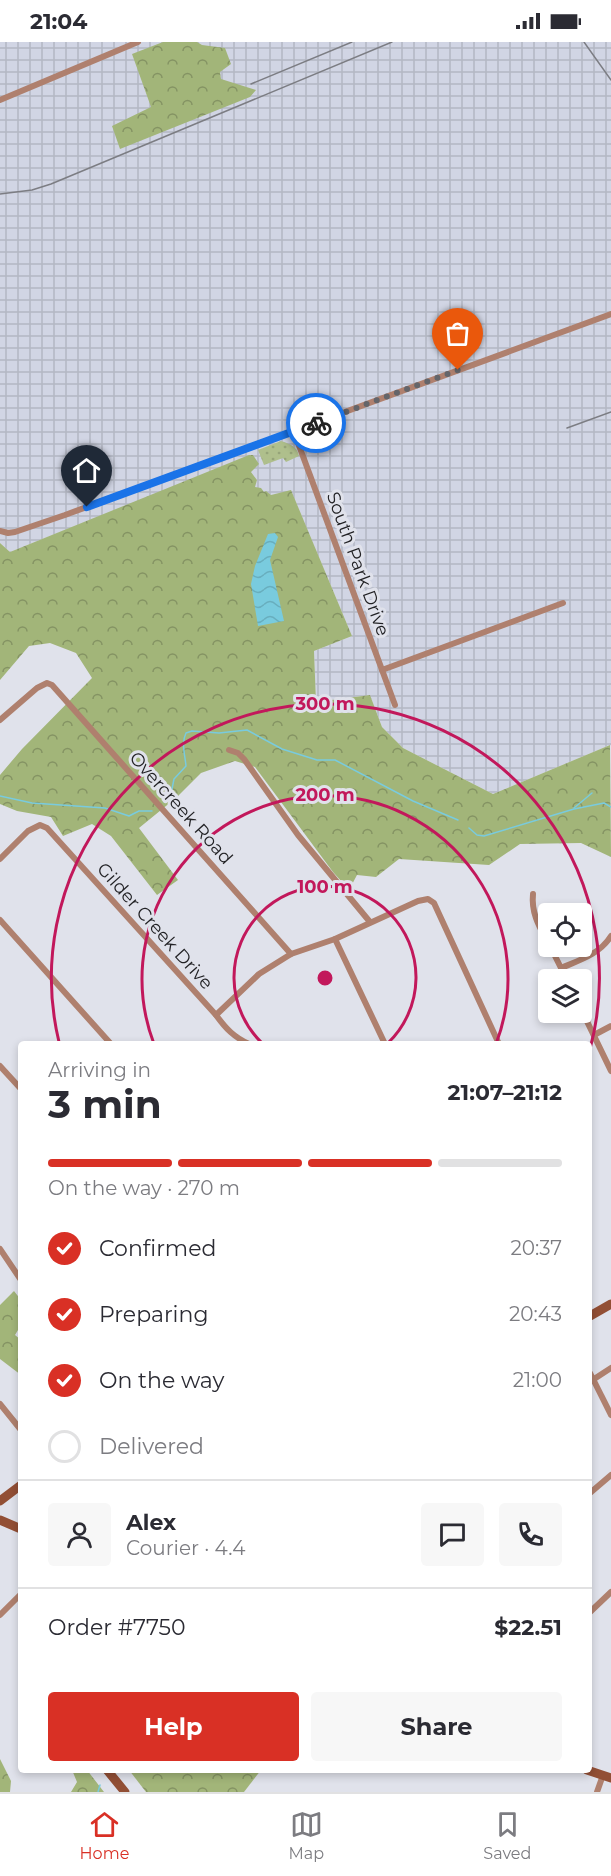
<!DOCTYPE html>
<html lang="en">
<head>
<meta charset="utf-8">
<style>
  body { margin:0; font-family:Montserrat,sans-serif; background:#f7f7f7; color:#2b2b33; height:100vh; display:flex; flex-direction:column; font-size:22px; white-space:nowrap }
  * { box-sizing:border-box; margin:0 }
  p { font-size:20px; color:#7c7c81 }
  .icon { flex:none; width:33px; height:33px; fill:none; stroke:currentColor; stroke-width:2; stroke-linecap:round; stroke-linejoin:round }
  .map { position:relative; flex:1; overflow:hidden }
  .panel { position:absolute; left:18px; top:999px; width:574px; height:732px; display:flex; flex-direction:column; background:#fff; border-radius:6px; box-shadow:0 3px 9px #0003 }
  .panel>* { flex:none }
  .fabs { position:absolute; left:538px; top:861px; display:grid; gap:12px }
  .fabs a { display:grid; place-items:center; width:54px; height:54px; border-radius:6px; background:#fff; box-shadow:0 3px 9px #0003; font-size:30px }
  .pin { position:absolute; display:grid; place-items:center; width:51px; height:51px; color:#fff; margin:-62px -26px; border-radius:50% 50% 50% 0; rotate:-45deg; box-shadow:0 0 6px #0007 }
  .pin .icon { rotate:45deg }
  .courier { position:absolute; display:grid; place-items:center; width:60px; height:60px; margin:-30px; border:4px solid #1a73e8; border-radius:50%; background:#fff; color:#222; box-shadow:0 2px 8px #0007 }
  .overview em { font-style:normal; font-weight:700 }
  .overview div { display:flex; flex-direction:column-reverse }
  .overview { display:flex; align-items:center; justify-content:space-between; height:102px; padding:0 30px }
  h1 { font-size:39px; font-weight:700; line-height:45px }
  .bar { display:grid; grid-template-columns:repeat(4,1fr); gap:9px 6px; align-content:center; height:72px; padding:0 30px }
  .bar i { height:8px; border-radius:4px; background:#e1e1e2 }
  .bar .active { background:#d93025 }
  .bar p { grid-column:span 4 }
  .line { display:flex; align-items:center; gap:15px; padding:0 30px; border-top:2px solid #e1e1e2 }
  .line div { flex:1 }
  .round { display:grid; place-items:center; flex:none; width:63px; height:63px; border-radius:6px; background:#f7f7f7 }
  ol { padding:0 30px; list-style:none }
  li { display:flex; align-items:center; gap:18px; height:66px }
  li p { margin-inline-start:auto }
  li .icon { padding:6px; border-radius:50%; background:#d93025; color:#fff; stroke-width:4 }
  li:last-child { color:#7c7c81 }
  li i { width:33px; height:33px; border:3px solid #e1e1e2; border-radius:50% }
  .action { display:flex; gap:12px; margin-top:auto; padding:12px 30px }
  .action a { flex:1; height:69px; border-radius:6px; background:#d93025; color:#fff; font-size:24px; font-weight:700; line-height:69px; text-align:center }
  .action a+a { background:#f7f7f7; color:#2b2b33 }
  .status { display:flex; justify-content:space-between; align-items:center; height:42px; padding:0 30px; background:#fff; direction:ltr }
  .status svg { height:16px; fill:currentColor }
  .menu { display:flex; justify-content:space-around; align-items:center; height:84px; border-top:2px solid #e1e1e2; background:#fff; font-size:16px; color:#7c7c81 }
  .menu a { display:grid; justify-items:center; gap:3px }
  .menu .active { color:#d93025 }
  .map>svg:first-child { display:block }
  .industrial { fill:url(#industrial-grid) }
  .grass { fill:url(#grass-dots) }
  .forest { fill:url(#forest-crowns) }
  .water { fill:url(#water-waves) }
  .lines { fill:none; stroke-linecap:round; stroke-linejoin:round }
  .stream { stroke:#79cbde; stroke-width:1.5 }
  .street { stroke:#af806e; stroke-width:6 }
  .secondary { stroke:#924f35; stroke-width:9 }
  .rail { stroke:#7c7d83; stroke-width:1.5 }
  .done { stroke:#64656a; stroke-width:6; stroke-dasharray:0 10.8 }
  .route { stroke:#1a73e8; stroke-width:8 }
  .ring { fill:none; stroke:#c2185b; stroke-width:3 }
  .labels { text-anchor:middle; dominant-baseline:central; stroke-width:6; stroke-linejoin:round; paint-order:stroke }
  .street-label { font-size:18px; fill:#222225; stroke:#e0e2eb }
  .centre { fill:#c2185b; stroke:#e0e2eb; stroke-width:3 }
  .ring-label { font-size:18px; text-anchor:middle; font-weight:bold; fill:#c2185b; stroke:#e0e2eb; stroke-width:6; stroke-linejoin:round; paint-order:stroke }
</style>
</head>
<body>
<div class="status"><b>21:04</b><svg viewBox="0 0 49 12"><path d="M0 12V9h3v3zM5 12V6h3v6zM10 12V3h3v9zM15 12V0h3v12zM26 1h20v11H26zM47 4h2v5h-2z"/></svg></div>
<div class="map">
<svg width="611" height="1750" viewBox="0 0 611 1750">
  <defs>
    <pattern id="industrial-grid" width="8" height="8" patternUnits="userSpaceOnUse" patternTransform="scale(1.5)"><rect width="8" height="8" fill="#d1d5e4"/><path d="M0 4h8M4 0v8" fill="none" stroke="#b3b7c3"/></pattern>
    <pattern id="grass-dots" width="8" height="8" patternUnits="userSpaceOnUse" patternTransform="scale(1.5)"><rect width="8" height="8" fill="#afbf8c"/><path d="M2 2h.1M6 6h.1" fill="none" stroke="#96a479" stroke-width="1.8" stroke-linecap="round"/></pattern>
    <pattern id="forest-crowns" width="20" height="18" patternUnits="userSpaceOnUse" patternTransform="scale(1.5)"><rect width="20" height="18" fill="#a2b579"/><path d="M2 6a3 3 0 1 1 6 0M12 15a3 3 0 1 1 6 0" fill="none" stroke="#849363"/></pattern>
    <pattern id="water-waves" width="16" height="10" patternUnits="userSpaceOnUse" patternTransform="scale(1.5)"><rect width="16" height="10" fill="#79cbde"/><path d="M0 5q4-4 8 0t8 0" fill="none" stroke="#68aebe"/></pattern>
  </defs>
  <rect width="100%" height="100%" fill="#e0e2eb"/>
  <!-- industrial -->
  <path class="industrial" d="M0 0H611V704L610 703 493 752 403 706 382 685 370 653 316 660 314 609 352 594 291 449 271 453 254 445 257 438 251 430 253 413 10 510 0 501Z"/>
  <!-- grass -->
  <path class="grass" d="M281 399C290 402 297 404 299 414L286 420 283 416 264 423 258 408Z"/>
  <!-- forest -->
  <g class="forest">
    <path d="M163 0H197L202 3 225 6 231 22 220 30 221 37 256 48 250 55 120 107 112 84 151 65 132 12Z"/>
    <path d="M249 413H253L259 422 251 430 257 438 255 445 261 446 264 450 266 449 271 453 291 448 352 594 314 609 316 660 370 653 382 685 403 706 493 752 610 703 611 815 581 801 520 802 489 823 399 817 376 835 357 833 349 848 333 830 255 725 235 719 201 731 177 755 139 786 178 838 157 853 111 794 92 782 63 794 51 775 17 769 0 762V733L22 707 92 636 76 611 50 601 29 604 0 638V501L10 510Z"/>
    <path d="M14 1249 21 1258V1283L15 1293 21 1298V1333L0 1317V1263Z"/>
    <path d="M0 1717 11 1739 10 1750H0Z"/>
    <path d="M72 1728H87L104 1750H71L77 1740Z"/>
    <path d="M129 1728H261L244 1750H146Z"/>
  </g>
  <!-- water -->
  <path class="water" d="M275 491 278 495 270 518 284 579 258 584 251 542 255 524 268 492Z"/>
  <g class="lines">
    <!-- stream -->
    <g class="stream">
      <path d="M0 754 32 761 105 766 129 774 139 769H152"/>
      <path d="M164 760 171 752 174 737 186 724C185 713 181 701 186 691L192 689 219 691 247 688 282 707 317 718H335L413 759 458 778"/>
      <path d="M574 766 592 751"/>
      <path d="M469 786 477 793 484 794 574 767 604 761 611 765"/>
      <path d="M98 1750 100 1743"/>
    </g>
    <!-- street -->
    <g class="street">
      <path d="M0 58 138 0"/>
      <path d="M294 390 395 663"/>
      <path d="M0 489 8 491 15 490 65 473 611 272"/>
      <path d="M382 628 563 561"/>
      <path d="M0 678 37 646 47 641 52 643 291 912"/>
      <path d="M229 708 238 711 244 717 298 793 370 880"/>
      <path d="M0 817 28 789 40 783 47 786 216 973C226 987 234 995 249 1002"/>
      <path d="M533 852C531 872 540 886 549 903"/>
      <path d="M0 878 111 1002"/>
      <path d="M335 897 385 1002"/>
      <path d="M550 904 567 938"/>
      <path d="M561 926C580 918 600 912 611 894"/>
      <path d="M582 969 611 1029"/>
      <path d="M216 973 259 932 291 912 335 897 418 859 428 857 434 861 499 1002"/>
      <path d="M594 993 611 984"/>
      <path d="M0 1024 21 1047"/>
      <path d="M0 1207 21 1238"/>
      <path d="M590 1331 611 1373"/>
      <path d="M591 1339 611 1326"/>
      <path d="M0 1362 21 1388"/>
      <path d="M590 1451 611 1433"/>
      <path d="M590 1570 611 1550"/>
      <path d="M0 1573 21 1552"/>
      <path d="M597 1750 603 1733"/>
    </g>
    <!-- secondary -->
    <g class="secondary">
      <path d="M590 1274 611 1262"/>
      <path d="M0 1459 21 1443"/>
      <path d="M0 1478 21 1487"/>
      <path d="M107 1728 125 1750"/>
      <path d="M587 1728 611 1736"/>
    </g>
    <!-- rail -->
    <g class="rail">
      <path d="M584 0 611 38"/>
      <path d="M251 42 352 0"/>
      <path d="M0 152 32 148 51 142 392 0"/>
      <path d="M567 386 611 370"/>
    </g>
  </g>
  <g class="lines">
    <!-- done -->
    <path class="done" d="M316 381 458 328"/>
    <!-- route -->
    <path class="route" d="M87 465 316 381"/>
  </g>
  <!-- distance rings -->
  <g class="ring">
    <path d="M262 1001A91 91 0 1 1 388 1001"/>
    <path d="M154 1002A183 183 0 1 1 496 1002"/>
    <path d="M59 1000A274 274 0 1 1 590 1007"/>
  </g>
  <g class="labels">
    <!-- street labels -->
    <g class="street-label">
      <text transform="translate(358 522) rotate(70)">South Park Drive</text>
      <text transform="translate(181 766) rotate(48)">Overcreek Road</text>
      <text transform="translate(155 884) rotate(48)">Gilder Creek Drive</text>
    </g>
  </g>
  <circle cx="325" cy="936" r="9" class="centre"/>
  <g class="ring-label">
    <text x="325" y="668">300 m</text>
    <text x="325" y="759">200 m</text>
    <text x="325" y="851">100 m</text>
  </g>
</svg>
<div class="fabs">
<a><svg class="icon" aria-label="locate" viewBox="0 0 24 24"><circle cx="12" cy="12" r="6"/><path d="M12 2v4M12 18v4M2 12h4M18 12h4"/></svg></a>
<a><svg class="icon" aria-label="layers" viewBox="0 0 24 24"><path d="M12 4l9 5-9 5-9-5zM3 14l9 5 9-5"/></svg></a>
</div>
<div class="pin" style="left:458px;top:328px;background:#ea580c"><svg class="icon" aria-label="bag" viewBox="0 0 24 24"><path d="M5 8h14l-1 12H6zM9 8a3 3 0 0 1 6 0"/></svg></div>
<div class="pin" style="left:87px;top:465px;background:#1f2937"><svg class="icon" aria-label="home" viewBox="0 0 24 24"><path d="M3 11l9-7 9 7M6 9v11h12V9"/></svg></div>
<div class="courier" style="left:316px;top:381px"><svg class="icon" aria-label="bike" viewBox="0 0 24 24"><circle cx="6" cy="16" r="4"/><circle cx="18" cy="16" r="4"/><path d="M6 16l4-8h5l3 8M10 8l3 8H6M13 5h3"/></svg></div>
<section class="panel">
<div class="overview"><div><h1>3 min</h1><p>Arriving in</p></div><em>21:07–21:12</em></div>
<div class="bar"><i class="active"></i><i class="active"></i><i class="active"></i><i></i><p>On the way · 270 m</p></div>
<ol>
<li><svg class="icon" aria-label="check" viewBox="0 0 24 24"><path d="M5 12l5 5 9-10"/></svg>Confirmed<p>20:37</p></li>
<li><svg class="icon" aria-label="check" viewBox="0 0 24 24"><path d="M5 12l5 5 9-10"/></svg>Preparing<p>20:43</p></li>
<li><svg class="icon" aria-label="check" viewBox="0 0 24 24"><path d="M5 12l5 5 9-10"/></svg>On the way<p>21:00</p></li>
<li><i></i>Delivered</li>
</ol>
<div class="line" style="height:108px"><a class="round"><svg class="icon" aria-label="person" viewBox="0 0 24 24"><circle cx="12" cy="8" r="4"/><path d="M4 21q1-7 8-7t8 7"/></svg></a><div><b>Alex</b><p>Courier · 4.4</p></div><a class="round"><svg class="icon" aria-label="chat" viewBox="0 0 24 24"><path d="M4 5h16v11H9l-5 4z"/></svg></a><a class="round"><svg class="icon" aria-label="phone" viewBox="0 0 24 24"><path d="M5 4h4l2 5-3 2q2 4 5 5l2-3 5 2v4C11 20 4 13 5 4z"/></svg></a></div>
<div class="line" style="height:78px"><div>Order #7750</div><b>$22.51</b></div>
<div class="action"><a>Help</a><a>Share</a></div>
</section>
</div>
<nav class="menu">
<a class="active"><svg class="icon" aria-label="home" viewBox="0 0 24 24"><path d="M3 11l9-7 9 7M6 9v11h12V9"/></svg>Home</a>
<a><svg class="icon" aria-label="map" viewBox="0 0 24 24"><path d="M3 6l6-2 6 2 6-2v14l-6 2-6-2-6 2zM9 4v14M15 6v14"/></svg>Map</a>
<a><svg class="icon" aria-label="saved" viewBox="0 0 24 24"><path d="M7 4h10v16l-5-4-5 4z"/></svg>Saved</a>
</nav>
</body>
</html>
